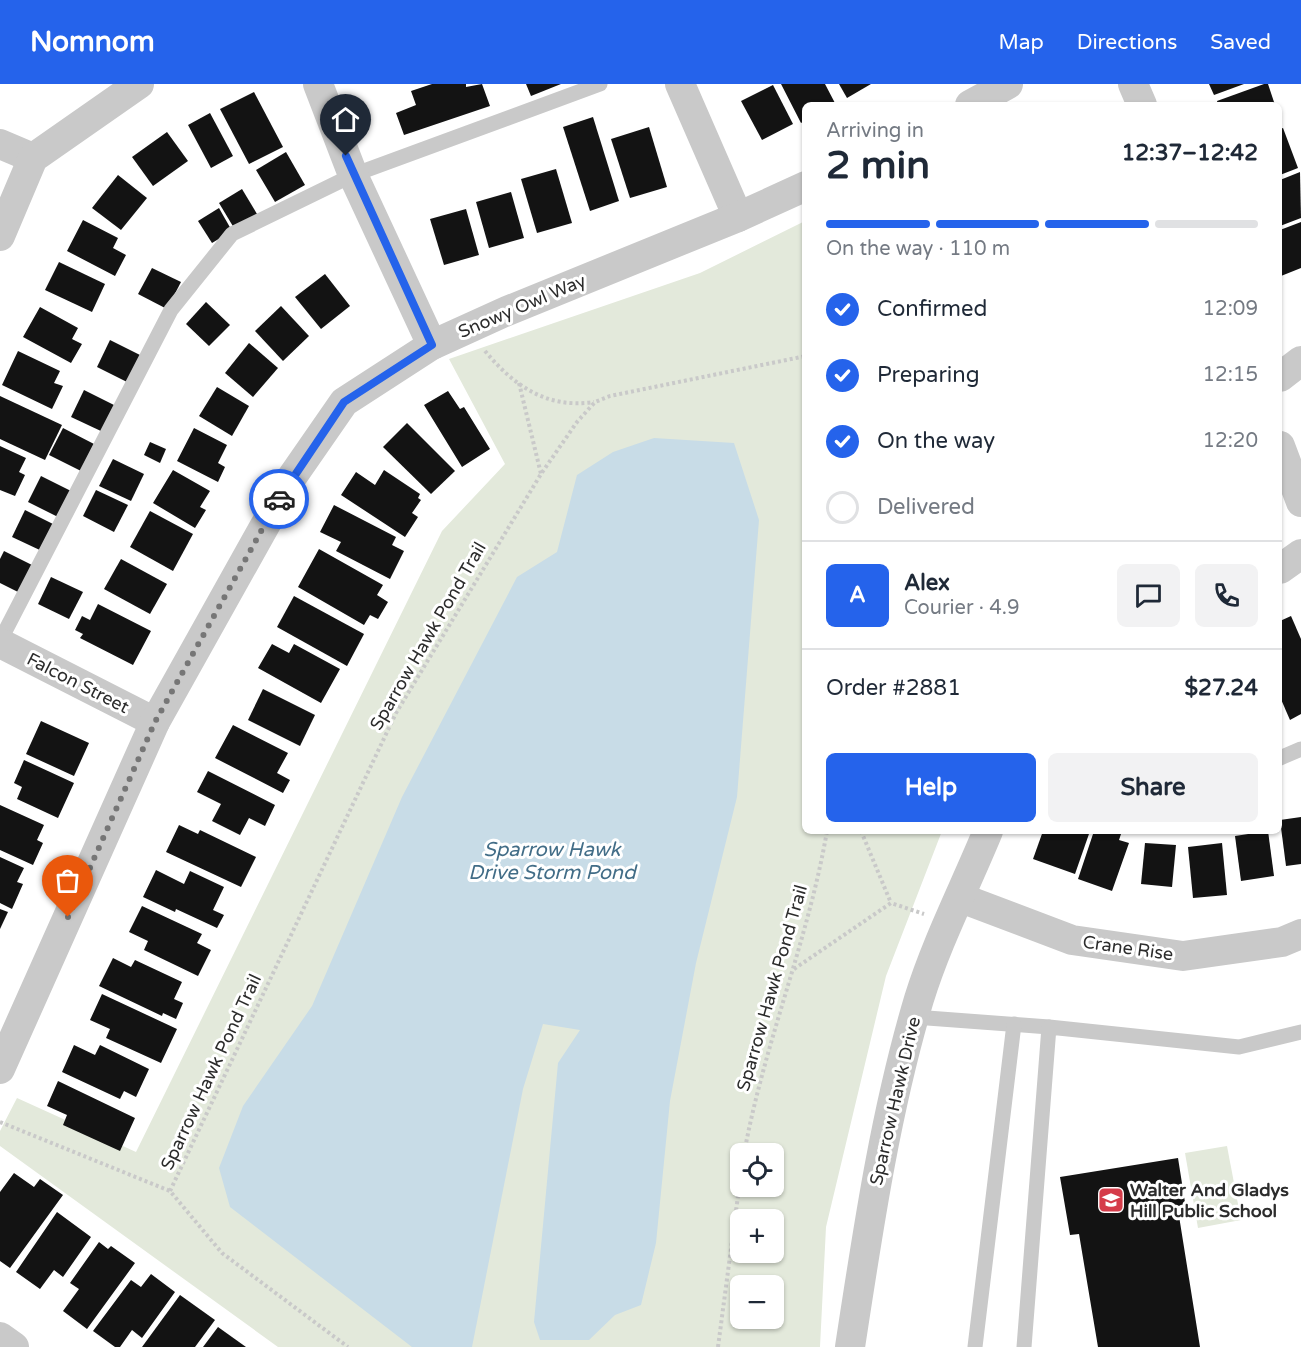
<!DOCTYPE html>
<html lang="en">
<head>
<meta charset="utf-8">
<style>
  body { margin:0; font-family:"Varela Round",sans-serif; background:#f2f2f3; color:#1f2937; height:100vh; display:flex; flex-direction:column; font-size:22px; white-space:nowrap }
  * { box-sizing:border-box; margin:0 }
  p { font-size:20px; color:#747a83 }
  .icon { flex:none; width:33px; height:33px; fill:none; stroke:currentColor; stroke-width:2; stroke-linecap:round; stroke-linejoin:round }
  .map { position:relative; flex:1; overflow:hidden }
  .panel { position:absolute; left:802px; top:18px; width:480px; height:732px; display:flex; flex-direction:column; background:#fff; border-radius:9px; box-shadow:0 2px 4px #0004 }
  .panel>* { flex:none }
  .fabs { position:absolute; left:730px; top:1059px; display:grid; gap:12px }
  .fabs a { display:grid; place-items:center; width:54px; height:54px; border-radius:9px; background:#fff; box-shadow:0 2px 4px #0004; font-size:30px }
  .pin { position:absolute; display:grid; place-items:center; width:51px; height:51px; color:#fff; margin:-62px -26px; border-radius:50% 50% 50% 0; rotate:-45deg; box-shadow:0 0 6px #0007 }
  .pin .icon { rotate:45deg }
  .courier { position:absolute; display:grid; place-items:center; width:60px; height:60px; margin:-30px; border:4px solid #2563eb; border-radius:50%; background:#fff; color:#222; box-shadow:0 2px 8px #0007 }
  .head em { font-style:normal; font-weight:700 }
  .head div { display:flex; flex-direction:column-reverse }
  .head { display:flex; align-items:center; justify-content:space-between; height:102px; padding:0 24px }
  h1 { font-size:39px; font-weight:700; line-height:45px }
  .bar { display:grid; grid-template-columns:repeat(4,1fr); gap:9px 6px; align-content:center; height:72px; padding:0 24px }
  .bar i { height:8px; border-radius:4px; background:#e0e1e3 }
  .bar .selected { background:#2563eb }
  .bar p { grid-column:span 4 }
  .line { display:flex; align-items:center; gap:15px; padding:0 24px; border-top:2px solid #e0e1e3 }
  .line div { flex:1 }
  .round { display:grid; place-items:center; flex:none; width:63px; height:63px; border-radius:9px; background:#f2f2f3 }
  ol { padding:0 24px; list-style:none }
  li { display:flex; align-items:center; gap:18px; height:66px }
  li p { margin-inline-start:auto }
  li .icon { padding:6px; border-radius:50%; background:#2563eb; color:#fff; stroke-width:4 }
  li:last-child { color:#747a83 }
  li i { width:33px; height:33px; border:3px solid #e0e1e3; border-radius:50% }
  .cta { display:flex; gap:12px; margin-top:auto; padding:12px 24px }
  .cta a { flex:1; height:69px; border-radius:9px; background:#2563eb; color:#fff; font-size:24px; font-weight:700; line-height:69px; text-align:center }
  .cta a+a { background:#f2f2f3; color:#1f2937 }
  header { display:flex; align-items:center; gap:36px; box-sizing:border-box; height:84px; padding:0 30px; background:#2563eb; color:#fff }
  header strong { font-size:28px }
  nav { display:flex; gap:33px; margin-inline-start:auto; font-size:21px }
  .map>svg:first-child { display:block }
  .green { fill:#e3e9db; fill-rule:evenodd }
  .water { fill:#c8dce7 }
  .building { fill:#131313 }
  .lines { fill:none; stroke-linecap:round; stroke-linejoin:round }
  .path { stroke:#c9c9c9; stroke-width:4; stroke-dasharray:3 3; stroke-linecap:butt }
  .lane { stroke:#c9c9c9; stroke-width:15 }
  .street { stroke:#c9c9c9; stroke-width:30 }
  .done { stroke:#767676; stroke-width:6; stroke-dasharray:0 10.8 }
  .route { stroke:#2563eb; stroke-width:8 }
  .labels { text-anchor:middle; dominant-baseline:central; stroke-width:6; stroke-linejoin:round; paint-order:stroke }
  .street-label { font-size:18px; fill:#2c2c2c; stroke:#fff }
  .poi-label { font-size:18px; font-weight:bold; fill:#2c2c2c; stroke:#fff; text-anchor:start }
  .water-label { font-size:20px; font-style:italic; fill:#426d87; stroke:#fff }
</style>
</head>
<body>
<header>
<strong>Nomnom</strong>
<nav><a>Map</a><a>Directions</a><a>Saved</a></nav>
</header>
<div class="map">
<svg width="1301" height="1263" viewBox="0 0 1301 1263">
  <rect width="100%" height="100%" fill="#fff"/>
  <!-- green -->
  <g class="green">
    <path d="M805 137 806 747H942L886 892 826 1143 820 1263H278L0 1062V1047L17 1014 136 1068 442 447 505 380 449 275 700 189ZM741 1070H774V1102H741ZM741 1136H774V1168H741ZM741 1202H774V1234H741Z"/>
    <path d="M1227 1062 1241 1136 1198 1144 1185 1069Z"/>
  </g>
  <!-- water -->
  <path class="water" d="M654 354 734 359 759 436 737 713 696 879 670 1017 656 1159 641 1221 615 1231 589 1256H540L534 1238 558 979 580 946 543 940 523 1005 472 1263H412L230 1123 219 1084 243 1022 312 922 402 713 517 493 557 468 577 391 613 368Z"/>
  <!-- building -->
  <g class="building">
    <path d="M432 0H466V3L482 0 490 22 404 51 396 29 416 21 411 7Z"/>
    <path d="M526 0H561L531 12Z"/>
    <path d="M781 0H825L836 21H806V36L801 39Z"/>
    <path d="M839 0H871L847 14Z"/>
    <path d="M1209 0H1244L1214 11Z"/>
    <path d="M1264 0H1268L1275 21H1218L1217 17Z"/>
    <path d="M773 1 793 40 762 56 741 17Z"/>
    <path d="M254 8 283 63 249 80 220 25Z"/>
    <path d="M210 29 233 72 211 84 188 41Z"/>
    <path d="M593 33 619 117 590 127 563 43Z"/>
    <path d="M649 43 667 103 630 114 611 55Z"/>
    <path d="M1283 44 1298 84 1280 91V45Z"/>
    <path d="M167 48 188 77 153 102 132 73Z"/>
    <path d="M286 68 305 101 275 118 256 86Z"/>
    <path d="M556 85 572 139 537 149 521 95Z"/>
    <path d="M1300 88 1301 134 1280 142V96Z"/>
    <path d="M118 91 147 114 121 146 92 124Z"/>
    <path d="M242 105 257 130 234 144 219 119Z"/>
    <path d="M511 108 524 154 489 164 476 118Z"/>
    <path d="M219 124 232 147 212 159 198 137Z"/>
    <path d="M466 125 479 171 444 181 430 135Z"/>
    <path d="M83 136 118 154 113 164 126 171 115 192 67 167Z"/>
    <path d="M1301 138V184L1281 192 1280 146Z"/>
    <path d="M59 178 105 200 92 228 45 206Z"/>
    <path d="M152 184 181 198 167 225 138 210Z"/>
    <path d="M325 190 350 222 321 245 295 213Z"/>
    <path d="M206 218 230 241 209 262 186 240Z"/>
    <path d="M281 222 309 252 283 277 255 247Z"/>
    <path d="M40 223 78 244 72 255 82 260 71 279 23 253Z"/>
    <path d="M110 256 142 272 129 299 97 283Z"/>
    <path d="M249 259 278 284 253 313 225 289Z"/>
    <path d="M18 267 60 287 54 299 63 302 52 325 2 301Z"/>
    <path d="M217 303 249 322 232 352 199 332Z"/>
    <path d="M84 306 116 322 103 348 71 333Z"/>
    <path d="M448 307 460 325 464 323 490 365 462 383 424 321Z"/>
    <path d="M0 312 62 341 45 376 0 355Z"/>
    <path d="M407 339 455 387 431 410 383 363Z"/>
    <path d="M63 344 94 360 81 387 49 371Z"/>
    <path d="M194 344 227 361 218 379 225 383 218 398 177 377Z"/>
    <path d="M150 358 166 365 160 379 144 371Z"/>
    <path d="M0 362 26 374 19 388 25 391 15 412 0 406Z"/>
    <path d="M113 375 144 390 131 417 99 402Z"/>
    <path d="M173 386 210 407 200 423 206 426 195 444 153 419Z"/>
    <path d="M384 386 420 410 418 414 421 416 412 429 418 433 405 453 341 411 356 388 375 401Z"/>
    <path d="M41 392 73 408 60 434 28 418Z"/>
    <path d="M96 406 128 421 114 448 83 432Z"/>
    <path d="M334 421 396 453 392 461 404 467 390 495 336 467 341 458 320 448Z"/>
    <path d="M25 426 57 442 44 468 12 453Z"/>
    <path d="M150 427 193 450 173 487 130 463Z"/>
    <path d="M319 465 383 501 377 511 388 518 378 535 370 531 364 541 298 503Z"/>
    <path d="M4 467 36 483 22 510 0 499V475Z"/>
    <path d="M121 475 167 500 150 530 104 505Z"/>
    <path d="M51 493 83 508 69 535 38 520Z"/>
    <path d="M294 512 364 550 347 582 277 543Z"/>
    <path d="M98 520 151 547 133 581 80 554 83 550 75 546 82 532 90 536Z"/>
    <path d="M1291 532 1301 555V630L1290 636 1280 613V537Z"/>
    <path d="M272 560 289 569 294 560 340 585 321 619 258 584Z"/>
    <path d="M263 605 315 631 300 662 248 636Z"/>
    <path d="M41 637 89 659 74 692 26 670Z"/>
    <path d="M233 641 288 669 277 689 290 696 283 709 215 674Z"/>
    <path d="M24 676 74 699 58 734 17 715 22 703 14 699Z"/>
    <path d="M208 687 275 721 265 742 249 734 240 751 212 737 221 720 197 708Z"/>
    <path d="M0 721 44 741 37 756 43 759 33 781 0 766Z"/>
    <path d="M1301 733V780L1286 782 1280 736Z"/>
    <path d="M179 741 198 750 200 746 256 773 241 803 166 768Z"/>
    <path d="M1043 747H1090L1075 790 1033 775Z"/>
    <path d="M1094 747H1122L1119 756 1129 759 1112 807 1078 795Z"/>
    <path d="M1268 747 1274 792 1241 797 1235 752Z"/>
    <path d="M1145 759 1176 761 1172 803 1141 800Z"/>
    <path d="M1222 759 1227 811 1193 814 1188 763Z"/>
    <path d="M0 773 24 784 17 798 23 800 12 825 0 819Z"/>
    <path d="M156 786 184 800 190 787 224 803 213 826 224 831 217 844 176 825 175 828 143 813Z"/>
    <path d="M142 822 202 850 197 859 211 866 198 892 144 866 148 857 129 848Z"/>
    <path d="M0 825 8 828 0 845Z"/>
    <path d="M113 874 131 883 135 876 182 898 174 915 183 919 176 935 163 929 162 932 99 902Z"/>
    <path d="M102 910 177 945 161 979 106 954 110 945 90 936Z"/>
    <path d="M74 961 95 971 100 961 149 985 136 1013 124 1007 120 1015 62 988Z"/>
    <path d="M58 997 135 1034 120 1067 63 1041 67 1031 47 1022Z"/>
    <path d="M1178 1074 1187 1131 1179 1132 1200 1263H1098L1079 1150 1070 1151 1060 1093Z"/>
    <path d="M14 1089 34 1103 40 1095 63 1111 10 1184 0 1177V1108Z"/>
    <path d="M57 1128 91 1153 63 1193 54 1186 40 1205 16 1188Z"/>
    <path d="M99 1158 108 1165 111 1162 135 1179 87 1245 63 1227 79 1205 70 1199Z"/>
    <path d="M151 1190 175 1208 142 1254 132 1246 120 1263H115L93 1247 131 1196 141 1203Z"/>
    <path d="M180 1211 215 1236 195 1263H142Z"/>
    <path d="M218 1243 246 1263H203Z"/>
  </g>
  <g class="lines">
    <!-- path -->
    <g class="path">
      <path d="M485 267C514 302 547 325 594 318"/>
      <path d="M519 299 541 390"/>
      <path d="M861 747 891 819"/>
      <path d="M794 885 891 819 924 830"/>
      <path d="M0 1038 170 1107 222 1169 348 1263"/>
      <path d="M744 1070C764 960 808 857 827 747"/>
      <path d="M170 1107 396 629 541 390 577 338 595 318 610 312 806 272"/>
      <path d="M718 1263 741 1089"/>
    </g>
    <!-- lane -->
    <g class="lane">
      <path d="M0 557 171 226 232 150 353 91 600 0"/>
      <path d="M1280 674 1301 665"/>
      <path d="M914 933 1049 943"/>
      <path d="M975 1263 1014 940"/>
      <path d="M1024 1263 1049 943 1239 963 1301 948"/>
    </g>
    <!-- street -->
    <g class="street">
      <path d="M318 0 353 91 432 261"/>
      <path d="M680 0 738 133"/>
      <path d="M1133 0 1142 21"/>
      <path d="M970 21 1008 0"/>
      <path d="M0 60 33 74"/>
      <path d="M0 152 33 74 139 0"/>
      <path d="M1280 293 1301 277"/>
      <path d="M1280 362 1301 418"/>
      <path d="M1280 485 1301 470"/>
      <path d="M0 559 155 638"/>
      <path d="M961 814 1072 856 1183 872 1282 858 1301 850"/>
      <path d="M0 985 155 638 292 393 344 318 432 261 507 227 738 133 806 102"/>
      <path d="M0 1253 14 1263"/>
      <path d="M850 1263C868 1146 885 1029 919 915 937 857 965 803 988 747"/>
    </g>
  </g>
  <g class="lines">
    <!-- done -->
    <path class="done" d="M68 833 155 638 279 415"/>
    <!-- route -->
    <path class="route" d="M279 415 344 318 432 261 346 72"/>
  </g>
  <!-- icons -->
  <defs>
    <symbol id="school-square" viewBox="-11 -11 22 22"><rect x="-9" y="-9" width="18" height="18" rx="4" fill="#d53c4a" stroke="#fff"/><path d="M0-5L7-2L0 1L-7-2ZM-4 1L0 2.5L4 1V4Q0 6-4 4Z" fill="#fff"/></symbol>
  </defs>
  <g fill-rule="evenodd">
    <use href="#school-square" x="1096" y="1101" width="30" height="30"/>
  </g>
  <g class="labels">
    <!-- street labels -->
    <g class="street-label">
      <text transform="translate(522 222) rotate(-23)">Snowy Owl Way</text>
      <text transform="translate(428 552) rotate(-60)">Sparrow Hawk Pond Trail</text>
      <text transform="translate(78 599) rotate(27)">Falcon Street</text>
      <text transform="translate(1128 864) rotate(8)">Crane Rise</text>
      <text transform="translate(772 904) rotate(-74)">Sparrow Hawk Pond Trail</text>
      <text transform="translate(211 988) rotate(-65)">Sparrow Hawk Pond Trail</text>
      <text transform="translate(895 1017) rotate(-77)">Sparrow Hawk Drive</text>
    </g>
    <!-- poi labels -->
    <g class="poi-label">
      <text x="1130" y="1106">Walter And Gladys<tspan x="1130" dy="21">Hill Public School</tspan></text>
    </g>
    <!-- water labels -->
    <g class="water-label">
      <text x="552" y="766">Sparrow Hawk<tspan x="552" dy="23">Drive Storm Pond</tspan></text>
    </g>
  </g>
</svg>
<div class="fabs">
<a><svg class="icon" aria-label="locate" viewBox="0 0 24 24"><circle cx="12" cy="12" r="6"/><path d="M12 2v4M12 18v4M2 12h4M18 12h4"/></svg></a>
<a>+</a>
<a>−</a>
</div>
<div class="pin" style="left:68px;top:833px;background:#ea580c"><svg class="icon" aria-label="bag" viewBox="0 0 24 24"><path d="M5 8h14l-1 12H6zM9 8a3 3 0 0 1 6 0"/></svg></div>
<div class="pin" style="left:346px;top:72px;background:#1f2937"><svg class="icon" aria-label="home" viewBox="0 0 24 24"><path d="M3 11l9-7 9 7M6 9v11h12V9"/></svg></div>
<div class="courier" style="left:279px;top:415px"><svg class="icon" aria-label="car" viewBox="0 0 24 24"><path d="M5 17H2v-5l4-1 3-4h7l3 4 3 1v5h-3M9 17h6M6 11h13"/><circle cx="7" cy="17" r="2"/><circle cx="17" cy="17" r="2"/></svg></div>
<section class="panel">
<div class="head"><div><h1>2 min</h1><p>Arriving in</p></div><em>12:37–12:42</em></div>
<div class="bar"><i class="selected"></i><i class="selected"></i><i class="selected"></i><i></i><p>On the way · 110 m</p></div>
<ol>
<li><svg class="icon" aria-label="check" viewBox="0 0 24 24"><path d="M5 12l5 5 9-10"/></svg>Confirmed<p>12:09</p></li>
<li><svg class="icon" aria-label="check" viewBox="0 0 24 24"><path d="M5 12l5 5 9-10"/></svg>Preparing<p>12:15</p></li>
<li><svg class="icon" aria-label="check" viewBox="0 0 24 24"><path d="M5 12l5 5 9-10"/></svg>On the way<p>12:20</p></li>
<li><i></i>Delivered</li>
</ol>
<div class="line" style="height:108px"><b class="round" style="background:#2563eb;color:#fff">A</b><div><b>Alex</b><p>Courier · 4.9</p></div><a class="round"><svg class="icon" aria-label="chat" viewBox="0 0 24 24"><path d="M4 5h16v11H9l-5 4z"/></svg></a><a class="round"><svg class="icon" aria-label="phone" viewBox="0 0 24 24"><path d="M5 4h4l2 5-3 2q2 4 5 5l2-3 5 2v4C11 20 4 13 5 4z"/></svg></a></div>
<div class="line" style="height:78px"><div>Order #2881</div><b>$27.24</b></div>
<div class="cta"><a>Help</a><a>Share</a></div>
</section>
</div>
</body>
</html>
